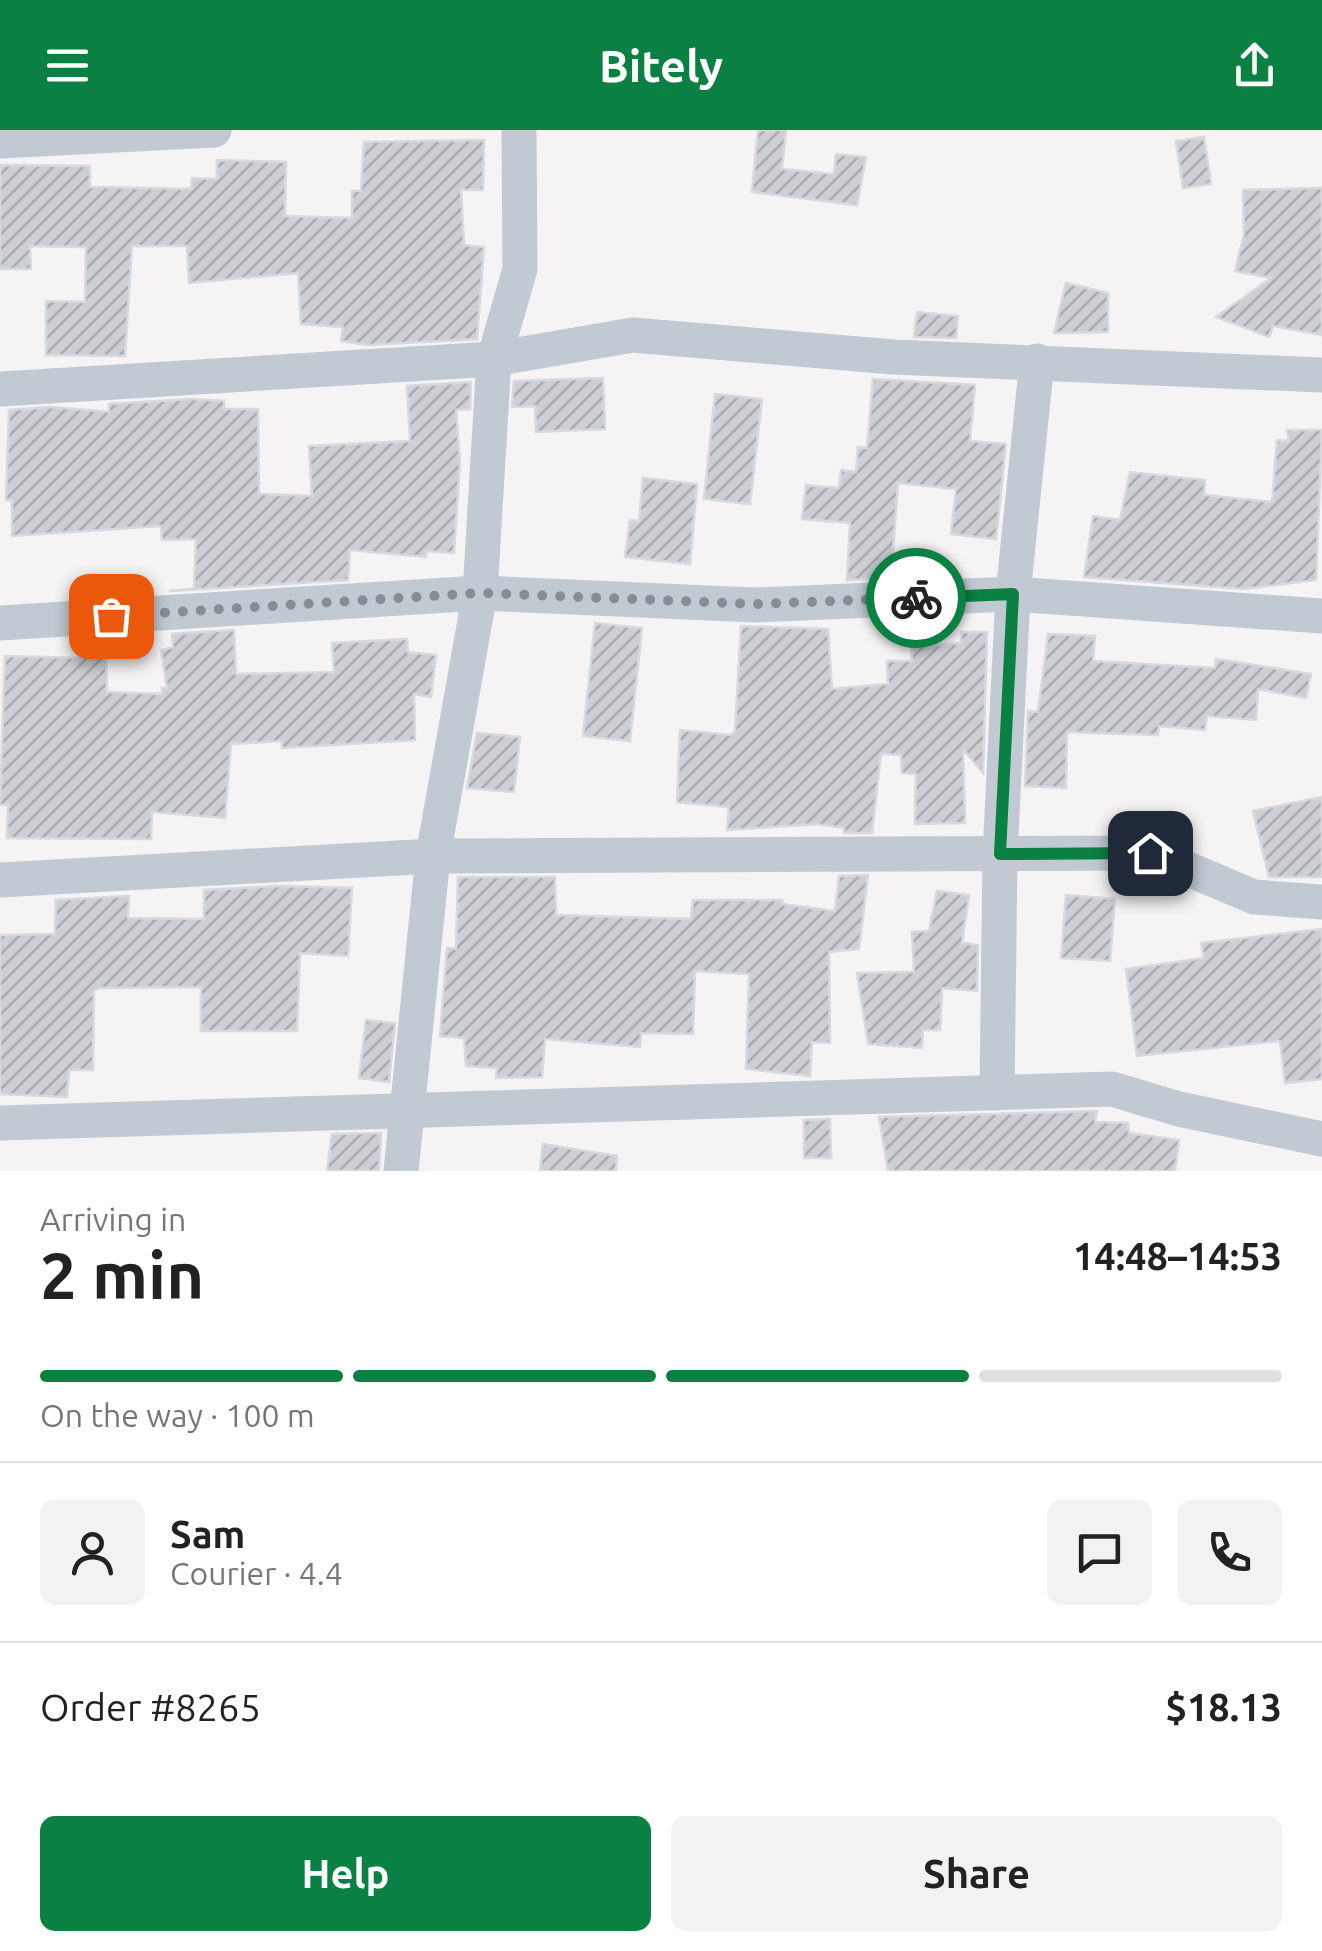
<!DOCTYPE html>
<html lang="en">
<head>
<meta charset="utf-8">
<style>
  body { margin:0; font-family:Ubuntu,sans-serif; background:#f2f2f2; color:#222; height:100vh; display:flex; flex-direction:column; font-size:38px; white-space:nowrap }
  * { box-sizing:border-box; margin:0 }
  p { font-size:32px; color:#767676 }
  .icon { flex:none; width:55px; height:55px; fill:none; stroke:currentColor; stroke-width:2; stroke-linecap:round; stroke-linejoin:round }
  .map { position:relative; height:1041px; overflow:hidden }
  .panel { display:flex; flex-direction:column; background:#fff; flex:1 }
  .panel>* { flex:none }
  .pin { position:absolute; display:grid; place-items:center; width:85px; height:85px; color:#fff; margin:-42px; border-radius:20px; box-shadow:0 5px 15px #0006 }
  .courier { position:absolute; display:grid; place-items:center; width:100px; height:100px; margin:-50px; border:8px solid #0b8043; border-radius:50%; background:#fff; color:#222; box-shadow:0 2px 12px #0007 }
  .headline em { font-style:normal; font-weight:600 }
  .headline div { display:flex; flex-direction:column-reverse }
  .headline { display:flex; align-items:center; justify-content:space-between; height:170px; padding:0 40px }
  h1 { font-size:65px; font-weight:600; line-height:75px }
  .bar { display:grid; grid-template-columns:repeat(4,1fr); gap:15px 10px; align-content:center; height:120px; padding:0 40px }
  .bar i { height:12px; border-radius:8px; background:#e0e0e0 }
  .bar .on { background:#0b8043 }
  .bar p { grid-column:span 4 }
  .line { display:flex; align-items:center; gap:25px; padding:0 40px; border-top:2px solid #e0e0e0 }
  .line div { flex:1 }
  .round { display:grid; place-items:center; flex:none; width:105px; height:105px; border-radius:15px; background:#f2f2f2 }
  .primary-button { display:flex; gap:20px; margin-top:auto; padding:20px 40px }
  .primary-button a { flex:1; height:115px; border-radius:15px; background:#0b8043; color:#fff; font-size:40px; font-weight:600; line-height:115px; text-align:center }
  .primary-button a+a { background:#f2f2f2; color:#222 }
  header { display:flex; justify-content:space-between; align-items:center; height:130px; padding:0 40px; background:#0b8043; color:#fff; font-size:45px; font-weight:600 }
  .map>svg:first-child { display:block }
  .building { fill:url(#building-hatch); stroke:#d7d9de; stroke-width:2.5 }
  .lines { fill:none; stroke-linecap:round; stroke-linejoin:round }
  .minor { stroke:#c1cad2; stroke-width:35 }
  .done { stroke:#868d94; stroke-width:10; stroke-dasharray:0 18 }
  .route { stroke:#0b8043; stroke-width:12 }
</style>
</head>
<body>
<header><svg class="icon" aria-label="menu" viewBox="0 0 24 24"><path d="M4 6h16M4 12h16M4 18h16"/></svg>Bitely<svg class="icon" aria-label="share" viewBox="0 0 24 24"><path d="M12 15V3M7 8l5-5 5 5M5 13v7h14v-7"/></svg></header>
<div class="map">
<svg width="1322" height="1041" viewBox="0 0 1322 1041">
  <defs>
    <pattern id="building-hatch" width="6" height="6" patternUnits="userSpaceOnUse" patternTransform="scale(2.5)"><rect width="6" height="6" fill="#cdcfd5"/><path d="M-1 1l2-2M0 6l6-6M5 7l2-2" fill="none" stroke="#a8abb0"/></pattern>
  </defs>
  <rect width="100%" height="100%" fill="#f5f3f3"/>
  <!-- building -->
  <g class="building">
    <path d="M758 0H786L782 39 834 44 836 24 866 27 857 75 752 62Z"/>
    <path d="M1204 7 1211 54 1183 58 1176 11Z"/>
    <path d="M484 10 483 60H461L464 115 484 117 477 209 367 215 341 211 343 197 301 194 298 143 189 153 187 116H132L125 226 46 225V171L85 172 86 117 30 116 31 139H0V35L90 36V57L191 59 192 48 217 49V30L286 32 285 86 352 88V61H361L364 12Z"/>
    <path d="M1322 58V205L1273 196 1269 207 1216 187 1271 148 1235 141 1244 104 1243 60Z"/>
    <path d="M1066 153 1108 163V202L1054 203Z"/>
    <path d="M917 182 958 186 956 208 914 207Z"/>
    <path d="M603 248 605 299 536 302 535 276 512 277 514 251Z"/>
    <path d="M873 249 975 255 970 311 1006 314 996 409 951 404 956 359 898 353 891 448 847 450 850 393 802 389 806 355 839 358 841 340 856 342 858 317 867 318Z"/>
    <path d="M471 252 470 279 456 280 460 332 454 423 426 421V427L350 420 348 450 169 461 194 459 196 409 162 410 161 396 12 406V370H6L9 280 51 277 109 282V274L193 269 224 271V279H258L259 364 312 366 309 316 410 311 407 256Z"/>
    <path d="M715 264 762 269 750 374 704 369Z"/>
    <path d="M1287 300H1322L1316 450 1244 459 1084 447 1093 386 1120 390 1130 342 1205 350 1204 365 1272 372 1277 310 1289 311Z"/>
    <path d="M643 348 697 354 690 434 625 427 630 390 639 391Z"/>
    <path d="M595 493 642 498 630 611 583 606Z"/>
    <path d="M741 496 828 499 832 559 888 554 887 531H912L911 517 961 513V502H987L983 643 963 619 965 693 915 694 916 644 902 643 901 625 881 624 872 703H844V698L817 694 727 700 729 677 677 672 680 600 731 605 735 601Z"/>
    <path d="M234 500 236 544 334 542 332 513 407 509 408 522 436 525 431 567 414 564 415 610 282 618V611L231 614 225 688 152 682 151 709 7 708 8 675H0L5 526 80 528V524L106 523 107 562 162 564V558H167L161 520 173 517 172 504Z"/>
    <path d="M1048 504 1095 506 1093 531 1215 538 1216 529 1311 544 1306 568 1258 559 1256 590 1207 586 1205 600 1159 596 1158 605 1067 602 1066 658 1025 656 1028 581 1038 582Z"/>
    <path d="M477 603 520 607 514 662 467 658Z"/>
    <path d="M1322 667V747H1269L1253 681Z"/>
    <path d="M868 745 859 819 829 822 830 913 812 912 810 946 746 939 749 844 695 841 693 904 641 903 640 917 545 909 542 947 496 948 497 938 466 936 464 908 440 906 447 818 456 819 458 747H555L556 785 691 789 693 770H782V774L835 781 839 746Z"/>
    <path d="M282 756 352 758 348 826 300 823 297 901H201V857L100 858 94 860 93 940H69L67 967 0 964V805L55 804 56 770 129 766 128 788 204 789V760Z"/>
    <path d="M937 761 969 765 962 813 978 815 977 861 942 858 940 900H923L922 918 868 914 857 843 914 842 912 802 929 801Z"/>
    <path d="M1066 765 1115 769 1110 831 1061 828Z"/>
    <path d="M1322 799V949L1285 953 1280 911 1137 926 1126 839 1204 828 1201 813Z"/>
    <path d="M366 890 395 893 389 952 359 948Z"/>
    <path d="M1097 981 1095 992 1128 993 1129 1003 1179 1010 1175 1041H888L879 987Z"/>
    <path d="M830 989 831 1028H804V990Z"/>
    <path d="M381 1003 379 1041H327L332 1004Z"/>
    <path d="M543 1014 617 1026 616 1041H540Z"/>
  </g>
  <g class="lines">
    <!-- minor -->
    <g class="minor">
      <path d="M0 11 214 0"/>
      <path d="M0 259 494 229 633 205 893 227 1322 245"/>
      <path d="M0 493 480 463 755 475 1013 464 1322 486"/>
      <path d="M0 750 433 726 1150 723 1254 767 1322 772"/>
      <path d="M997 963 1000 724 1013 464 1037 231"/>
      <path d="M0 993 1112 959 1179 979 1322 1009"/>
      <path d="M401 1041 433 726 480 463 494 229 520 139 519 0"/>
    </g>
  </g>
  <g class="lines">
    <!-- done -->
    <path class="done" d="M111 486 480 463 755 474 916 468"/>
    <!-- route -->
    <path class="route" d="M916 468 1013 464 1000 724 1150 723"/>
  </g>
</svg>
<div class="pin" style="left:111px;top:486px;background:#ea580c"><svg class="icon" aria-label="bag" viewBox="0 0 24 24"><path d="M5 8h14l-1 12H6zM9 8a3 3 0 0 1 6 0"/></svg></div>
<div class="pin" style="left:1150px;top:723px;background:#1f2937"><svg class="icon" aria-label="home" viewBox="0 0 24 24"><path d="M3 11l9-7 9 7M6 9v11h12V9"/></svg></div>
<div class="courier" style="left:916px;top:468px"><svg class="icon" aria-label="bike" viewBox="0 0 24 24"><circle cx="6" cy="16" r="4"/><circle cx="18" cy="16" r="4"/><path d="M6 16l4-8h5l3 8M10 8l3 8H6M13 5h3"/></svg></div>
</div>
<section class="panel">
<div class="headline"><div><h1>2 min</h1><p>Arriving in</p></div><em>14:48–14:53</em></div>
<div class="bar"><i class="on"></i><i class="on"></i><i class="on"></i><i></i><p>On the way · 100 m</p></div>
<div class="line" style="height:180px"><a class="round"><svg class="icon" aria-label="person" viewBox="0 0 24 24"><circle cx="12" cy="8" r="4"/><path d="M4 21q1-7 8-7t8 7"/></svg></a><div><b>Sam</b><p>Courier · 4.4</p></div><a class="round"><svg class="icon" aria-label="chat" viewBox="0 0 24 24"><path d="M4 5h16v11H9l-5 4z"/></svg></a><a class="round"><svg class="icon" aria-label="phone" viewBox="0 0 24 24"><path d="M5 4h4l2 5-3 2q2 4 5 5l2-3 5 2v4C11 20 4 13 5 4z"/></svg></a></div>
<div class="line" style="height:130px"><div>Order #8265</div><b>$18.13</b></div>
<div class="primary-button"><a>Help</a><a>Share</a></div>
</section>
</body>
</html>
